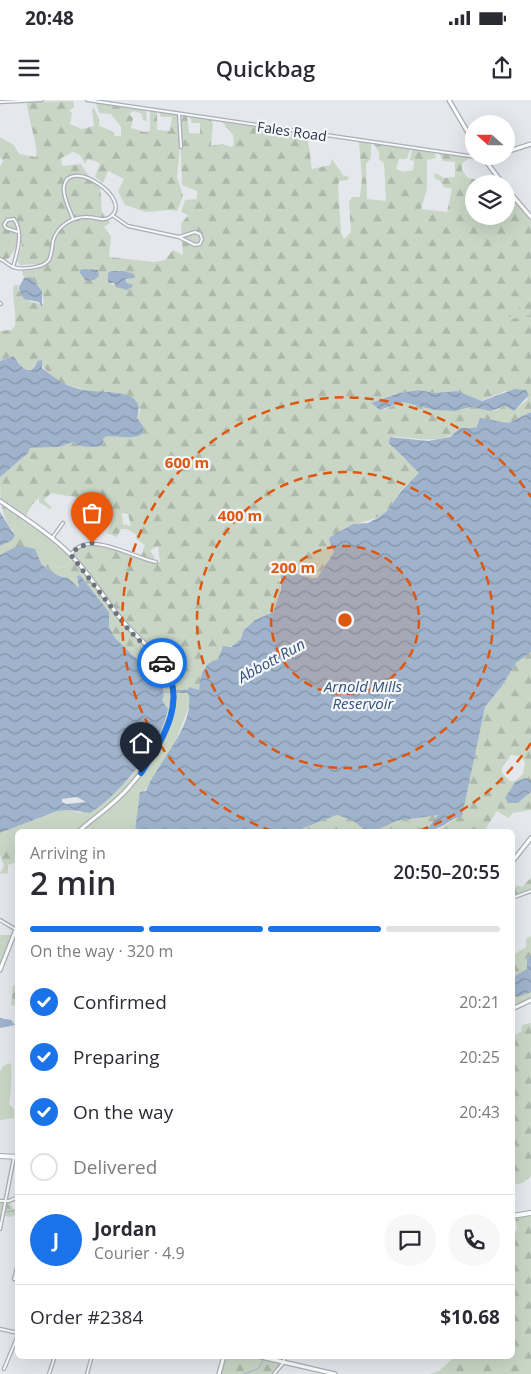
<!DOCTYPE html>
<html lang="en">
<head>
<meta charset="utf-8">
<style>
  body { margin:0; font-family:"Open Sans",sans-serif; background:#f7f7f7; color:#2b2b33; height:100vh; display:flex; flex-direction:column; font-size:19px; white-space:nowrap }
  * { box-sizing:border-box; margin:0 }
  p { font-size:16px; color:#7c7c81 }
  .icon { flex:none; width:28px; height:28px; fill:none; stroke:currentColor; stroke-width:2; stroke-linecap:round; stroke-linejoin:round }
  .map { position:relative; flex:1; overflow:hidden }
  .sheet { position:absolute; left:15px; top:729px; width:500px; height:530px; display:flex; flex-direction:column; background:#fff; border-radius:8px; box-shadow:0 5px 20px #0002 }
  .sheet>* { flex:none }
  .needle { width:32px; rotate:291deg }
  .fabs { position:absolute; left:465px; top:15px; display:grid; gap:10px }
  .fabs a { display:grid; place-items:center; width:50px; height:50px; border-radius:50%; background:#fff; box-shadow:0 5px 20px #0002; font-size:25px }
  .pin { position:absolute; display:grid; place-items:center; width:42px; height:42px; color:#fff; margin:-51px -21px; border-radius:50% 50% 50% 0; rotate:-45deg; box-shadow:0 0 5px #0007 }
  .pin .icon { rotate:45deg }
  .courier { position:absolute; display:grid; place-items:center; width:50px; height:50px; margin:-25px; border:4px solid #1a73e8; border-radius:50%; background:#fff; color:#222; box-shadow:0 1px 6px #0007 }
  .headline em { font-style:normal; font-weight:600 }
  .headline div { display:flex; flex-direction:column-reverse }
  .headline { display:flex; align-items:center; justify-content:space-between; height:85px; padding:0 15px }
  h1 { font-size:32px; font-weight:600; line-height:38px }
  .bar { display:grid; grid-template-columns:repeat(4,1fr); gap:8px 5px; align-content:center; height:60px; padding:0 15px }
  .bar i { height:6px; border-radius:4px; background:#e1e1e2 }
  .bar .current { background:#1a73e8 }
  .bar p { grid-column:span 4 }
  .line { display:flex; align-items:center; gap:12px; padding:0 15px; border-top:1px solid #e1e1e2 }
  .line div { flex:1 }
  .round { display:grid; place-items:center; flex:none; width:52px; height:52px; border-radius:26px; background:#f7f7f7 }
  ol { padding:0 15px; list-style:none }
  li { display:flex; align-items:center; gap:15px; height:55px }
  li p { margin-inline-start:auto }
  li .icon { padding:5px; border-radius:50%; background:#1a73e8; color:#fff; stroke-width:4 }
  li:last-child { color:#7c7c81 }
  li i { width:28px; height:28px; border:2px solid #e1e1e2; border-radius:50% }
  .status { display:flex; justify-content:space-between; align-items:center; height:35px; padding:0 25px; background:#fff; direction:ltr }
  .status svg { height:14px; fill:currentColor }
  header { display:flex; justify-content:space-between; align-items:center; height:65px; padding:0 15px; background:#fff; font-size:22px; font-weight:600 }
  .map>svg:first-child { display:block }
  .green { fill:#c9d6c5 }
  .forest { fill:url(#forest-firs); fill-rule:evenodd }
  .wetland { fill:url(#wetland-marsh) }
  .cemetery { fill:url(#cemetery-stones) }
  .water { fill:url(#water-waves); fill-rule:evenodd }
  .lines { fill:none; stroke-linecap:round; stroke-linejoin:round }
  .stream { stroke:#9fb4cc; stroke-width:1 }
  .street-casing { stroke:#a9aeb7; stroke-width:4.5 }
  .secondary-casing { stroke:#a9aeb7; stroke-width:5.5 }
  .primary-casing { stroke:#a3abb8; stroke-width:6 }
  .street { stroke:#f7f8fa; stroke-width:2 }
  .secondary { stroke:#fff; stroke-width:3 }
  .primary { stroke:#fff; stroke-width:4 }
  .done { stroke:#6c737f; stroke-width:5; stroke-dasharray:0 9 }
  .route { stroke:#1a73e8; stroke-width:6 }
  .ring { fill:none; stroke:#df570f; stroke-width:2.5; stroke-dasharray:9 6 }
  .labels { text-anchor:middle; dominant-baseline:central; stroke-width:4.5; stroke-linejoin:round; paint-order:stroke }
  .street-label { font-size:14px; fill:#2b3445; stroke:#f4f6f9 }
  .water-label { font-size:15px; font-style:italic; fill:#34527a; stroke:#f4f6f9 }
  .centre { fill:#df570f; stroke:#f4f6f9; stroke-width:2.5 }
  .ring-label { font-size:15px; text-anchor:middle; font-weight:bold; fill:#df570f; stroke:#f4f6f9; stroke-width:4.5; stroke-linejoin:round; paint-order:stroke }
</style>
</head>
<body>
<div class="status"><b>20:48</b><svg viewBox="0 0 49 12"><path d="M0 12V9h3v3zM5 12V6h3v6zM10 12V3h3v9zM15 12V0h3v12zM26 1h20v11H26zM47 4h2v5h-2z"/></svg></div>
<header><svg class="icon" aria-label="menu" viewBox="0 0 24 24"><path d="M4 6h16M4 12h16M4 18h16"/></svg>Quickbag<svg class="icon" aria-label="share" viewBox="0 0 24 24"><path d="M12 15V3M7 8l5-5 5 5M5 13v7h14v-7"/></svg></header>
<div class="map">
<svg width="531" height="1274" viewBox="0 0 531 1274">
  <defs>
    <pattern id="forest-firs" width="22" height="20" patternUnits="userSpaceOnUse" patternTransform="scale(1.25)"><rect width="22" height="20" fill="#c9d6c5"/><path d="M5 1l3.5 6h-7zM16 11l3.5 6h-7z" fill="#adb8ab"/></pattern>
    <pattern id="wetland-marsh" width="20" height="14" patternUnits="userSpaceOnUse" patternTransform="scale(1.25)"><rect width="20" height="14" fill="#c9d6c5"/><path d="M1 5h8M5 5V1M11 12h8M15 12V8" fill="none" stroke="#adb8ab"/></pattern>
    <pattern id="cemetery-stones" width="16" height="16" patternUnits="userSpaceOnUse" patternTransform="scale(1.25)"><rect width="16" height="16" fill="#c9d6c5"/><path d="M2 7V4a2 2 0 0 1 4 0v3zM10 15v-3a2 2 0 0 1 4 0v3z" fill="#adb8ab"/></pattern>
    <pattern id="water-waves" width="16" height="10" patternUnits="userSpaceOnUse" patternTransform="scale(1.25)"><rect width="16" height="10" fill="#9fb4cc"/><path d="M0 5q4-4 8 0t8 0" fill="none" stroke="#8293a7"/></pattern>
  </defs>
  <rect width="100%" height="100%" fill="#e4e7ec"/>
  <!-- green -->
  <g class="green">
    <path d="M21 415 52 438 73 457 66 467 56 468 42 457 38 443 16 427 15 421Z"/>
    <path d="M150 550 165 566 168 564C176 572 172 580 175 590L180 593H188L190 604 174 645 141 696 135 731H18L17 739 8 743 0 741V733L57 711 70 710 80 713 99 707 131 677 166 618 168 609 162 600C169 589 157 561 147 555Z"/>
    <path d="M11 963C12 976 11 992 9 1004L14 1009V1018L0 1020V971L3 966Z"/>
  </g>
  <!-- forest -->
  <g class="forest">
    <path d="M73 1 74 7 69 11 72 13 70 24 82 29 94 26 92 10 94 8 99 19V26L112 31 115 36H121V27L111 14 99 13 96 3 146 10 147 21 143 20 142 14 134 11 129 14 133 18 131 28 144 32 150 31V11H157V30L170 31 172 17H161L159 12 177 14 180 46 177 77 183 96 177 111 169 110 146 112 125 105 118 91 124 79 108 71 103 83 95 77 100 63 88 59 85 64 80 55 73 52 61 58 62 66 81 64 91 79 100 84 102 111 110 123 104 127 111 136 109 157 154 162 165 160 173 150 183 155 181 124 188 115 181 112 185 100 197 99V91L182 85 180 27 183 15 187 16 189 33 200 34V23H192L190 17 211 20 213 23 211 46 222 44 232 47 234 44 233 35 222 22 307 34 312 69 330 65 332 59 343 75 349 77 348 80 339 81 338 88 341 132 344 139 351 132 349 102 352 97H360L362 78 359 42 371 43V58L366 64 367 99 386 101 384 63 379 59V52L374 44 410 49 407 59H399L396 69 404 72 413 70 414 61 410 60 412 49 435 53 436 58 427 60V89L421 109 447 112 452 89 444 87 440 81 434 78V74H437L444 78 455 77V62L443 61 439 53 470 58 462 63V70L468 78 485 81 484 84H474V116H506V91L531 119V312L508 323 479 319 476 328 457 330C447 345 408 338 393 336 396 358 405 358 420 371 416 379 410 381 404 387 397 395 393 406 386 412 374 421 363 421 350 426 343 429 337 434 330 437L334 452 317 478H308L292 472 279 479 281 490 273 512 255 520 243 531 241 539 232 546 222 548 218 559 204 567 199 590H175L174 576 168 564 165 567 150 550 143 560H138L115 538 109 527V512L80 475 77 476 79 489 65 477 59 476 42 465 36 451 19 446 0 455V446L11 441 13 431C0 416 0 398 0 377L30 348 59 347 73 342C83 347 94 349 104 344L103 339 105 337 140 335 143 326 137 318 141 309 110 292 94 293 58 282 42 266 35 264 32 270 24 269 12 256 0 261V231L11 230 15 226C17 212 11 198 14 185H18V190L31 202 44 204 42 191 31 177 24 178 22 171 38 169 36 164 20 165 17 161 22 144 20 141 9 158 0 162V67L3 61 0 57V37L14 45 19 54 36 57C39 47 27 16 27 2ZM114 171H124L131 179H125L127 183V190L107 182ZM419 290 435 293 457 291 480 301 506 291 528 299 514 311 505 306 494 311 471 307 461 310H434L403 302 383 310 389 296 399 293ZM51 393 75 397 85 406 95 402H108L103 407C111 415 114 422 107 433L117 437 121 429H127L136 434V439L145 445 140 458C118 452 91 431 71 454L73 458 66 467 56 468 43 457 38 443 16 427 15 421 21 416 25 418 31 406 39 397V402L50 409 52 408 44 400ZM122 413 128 414 131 426 123 424ZM158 446 160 462H154V456L150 451Z"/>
    <path d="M531 552V680L515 682 505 698 521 701 531 692V710L513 713 508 718 497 711 484 731 480 729 476 731H436L460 716 485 607 502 586 516 563ZM511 655 520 656 525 662 523 674 515 681H510L502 673V668Z"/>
    <path d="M337 715 352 720 366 731H296Z"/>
    <path d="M434 715 439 716 426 731H375L393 722Z"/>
    <path d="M17 739V786L15 781 16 762 8 765V773L0 774 4 766 0 755V741L8 743Z"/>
    <path d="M531 778V792L513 798 512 784 522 787Z"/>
    <path d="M0 835H13L0 869Z"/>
    <path d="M531 836V856L527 858V869L513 877V855L526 847V839Z"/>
    <path d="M531 892V901L513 909V896L518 897Z"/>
    <path d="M531 923V1076L523 1083 513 1085V935L521 932 522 925Z"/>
    <path d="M0 1101H9L13 1109 18 1110 17 1114 11 1117 3 1116 0 1127Z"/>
    <path d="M531 1113V1274H430L439 1271 455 1256H512L513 1132 517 1130 515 1116Z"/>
    <path d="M225 1256H285L284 1262 273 1274H220Z"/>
  </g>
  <!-- wetland -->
  <path class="wetland" d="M519 207 531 211V218L522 216 510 220 508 216Z"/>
  <!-- cemetery -->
  <path class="cemetery" d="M13 885 17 886V906L11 905Z"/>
  <!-- water -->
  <g class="water">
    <path d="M84 169 98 170 99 176 94 180 86 181 80 173V170Z"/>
    <path d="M111 171H124L134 174 135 178 125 179 127 183 133 185 132 187 127 190 116 187 114 183H108V173Z"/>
    <path d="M31 177 42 191V207L39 202 24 199C17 184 17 192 24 178Z"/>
    <path d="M13 256C19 262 21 271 32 270L38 261 42 260V268C55 278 63 285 79 289 98 295 149 285 137 318L143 326V333C134 341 117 335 105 337L103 339 104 345C94 348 81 348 73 342L59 347 30 348 28 353 0 377V261Z"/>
    <path d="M515 289 526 290 529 295 514 311 505 306 491 311 471 307 455 311 434 310 403 302 380 310 371 303 399 293 419 290 435 293 457 291 482 301Z"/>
    <path d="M531 312V552L516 563 502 586 485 607 462 716C449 719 440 731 426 731L438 715 396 721 375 731H366L352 720 337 715 296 731H135L140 692 146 691C156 664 197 624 188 593H174L175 590H188L189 587 199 590C201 574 202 564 218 559L223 546 231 547 241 539 243 531 255 520 273 512 281 490V475C292 468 305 479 317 478L334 452 329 440 330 437 353 424 368 423 379 417 387 411 403 389 419 373 389 343 390 337 428 341 450 337 460 328H476L480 318 508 323Z"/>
    <path d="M0 412 15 436 11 441 0 446Z"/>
    <path d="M19 445 35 449 42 465 59 476 68 478 79 488 77 476 80 475 109 512V527L115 538 138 560H143L147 555 160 568 165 578 163 588 164 596 162 600 168 609C161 645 120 694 90 713L70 710 57 711 0 733V455ZM77 697 86 702 66 704 62 702V699Z"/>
    <path d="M525 678 531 680V692L518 703H508L505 698 515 682Z"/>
    <path d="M531 856V892L518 897 513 896V877L527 869V858Z"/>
    <path d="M0 918 11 920 15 925 0 928Z"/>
  </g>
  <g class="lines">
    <!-- stream -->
    <g class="stream">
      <path d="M163 592H171"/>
      <path d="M6 1112 18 1110"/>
      <path d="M244 1274 258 1269 263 1261"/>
    </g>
    <defs>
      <g id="street">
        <path d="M87 0 483 58"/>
        <path d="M0 2 42 0"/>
        <path d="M179 14 181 47"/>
        <path d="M112 115 128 126 179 137 195 145 200 144 202 139 200 134 195 132 179 137"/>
        <path d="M0 159C5 161 8 165 13 167 21 170 44 168 49 160 52 154 52 147 53 141 57 126 73 116 88 117 95 117 103 122 110 117 135 100 70 56 64 86 62 96 70 110 73 119"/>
        <path d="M13 167C17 153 24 132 14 119L7 120 4 125 6 128 18 132"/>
        <path d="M0 203 1 204"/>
        <path d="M52 438 63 423"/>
        <path d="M71 455C87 428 133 458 156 462"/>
        <path d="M512 798 531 791"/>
        <path d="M0 820 15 829"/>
        <path d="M0 1101H9L18 1097"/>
        <path d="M0 1129 14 1057"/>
        <path d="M18 1164 14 1179 18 1180"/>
        <path d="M0 1229 18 1233"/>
        <path d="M4 1269 18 1235"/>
        <path d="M49 1274 55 1256"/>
        <path d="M87 1274 92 1256"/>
        <path d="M274 1274 284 1262V1256"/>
      </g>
      <g id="secondary">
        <path d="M449 0 474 43"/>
        <path d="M506 52 531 44"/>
        <path d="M482 56 503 84"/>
        <path d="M484 58 496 56"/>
        <path d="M506 88 531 117"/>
        <path d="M0 401C24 418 49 433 70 454 89 473 104 498 121 519 135 537 156 550 167 570 188 608 155 658 130 686 116 703 96 716 79 731"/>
        <path d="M512 762 531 738"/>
        <path d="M0 870 18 824"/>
        <path d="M512 909 531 900"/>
        <path d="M257 1256 335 1274"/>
        <path d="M219 1274 224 1256"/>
      </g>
      <g id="primary">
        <path d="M0 1056 18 1057"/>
        <path d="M512 1116 531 1113"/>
      </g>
    </defs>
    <!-- street casing -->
    <use href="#street" class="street-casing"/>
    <!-- secondary casing -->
    <use href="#secondary" class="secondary-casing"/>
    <!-- primary casing -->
    <use href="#primary" class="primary-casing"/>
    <!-- street -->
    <use href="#street" class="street"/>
    <!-- secondary -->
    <use href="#secondary" class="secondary"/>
    <!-- primary -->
    <use href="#primary" class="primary"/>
  </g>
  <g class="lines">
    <!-- done -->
    <path class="done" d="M92 443 78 447 71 455 129 530 162 563"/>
    <!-- route -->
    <path class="route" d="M141 673C161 641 190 600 162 563"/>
  </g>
  <!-- distance rings -->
  <circle cx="345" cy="520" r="74" fill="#df570f" fill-opacity=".12"/>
  <g class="ring">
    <circle cx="345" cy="520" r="74"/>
    <circle cx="345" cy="520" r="148"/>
    <path d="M531 643A223 223 0 0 1 418 731M272 731A223 223 0 1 1 531 397"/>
  </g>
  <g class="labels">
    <!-- street labels -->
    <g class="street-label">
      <text transform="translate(292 31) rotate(8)">Fales Road</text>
    </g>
    <!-- water labels -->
    <g class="water-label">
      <text transform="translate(271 560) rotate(-29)">Abbott Run</text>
      <text x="363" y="586">Arnold Mills<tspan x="363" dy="17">Reservoir</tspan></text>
    </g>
  </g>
  <circle cx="345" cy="520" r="8" class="centre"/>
  <g class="ring-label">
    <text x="187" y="368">600 m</text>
    <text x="240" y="421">400 m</text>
    <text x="293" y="473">200 m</text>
  </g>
</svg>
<div class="fabs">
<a><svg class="needle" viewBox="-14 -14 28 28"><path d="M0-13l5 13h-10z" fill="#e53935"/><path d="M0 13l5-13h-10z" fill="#7c7c81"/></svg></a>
<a><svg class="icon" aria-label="layers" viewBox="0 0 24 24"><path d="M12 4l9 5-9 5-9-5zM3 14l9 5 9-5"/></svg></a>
</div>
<div class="pin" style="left:92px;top:443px;background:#ea580c"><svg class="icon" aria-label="bag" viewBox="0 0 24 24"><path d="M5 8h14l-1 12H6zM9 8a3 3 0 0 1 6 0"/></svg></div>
<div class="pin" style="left:141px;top:673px;background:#1f2937"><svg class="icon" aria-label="home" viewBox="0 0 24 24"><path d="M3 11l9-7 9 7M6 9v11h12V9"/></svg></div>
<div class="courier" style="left:162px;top:563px"><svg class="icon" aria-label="car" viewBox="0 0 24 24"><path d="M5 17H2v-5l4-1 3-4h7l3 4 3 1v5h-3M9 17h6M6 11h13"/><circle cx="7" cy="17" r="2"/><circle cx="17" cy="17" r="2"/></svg></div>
<section class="sheet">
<div class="headline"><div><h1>2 min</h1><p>Arriving in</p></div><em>20:50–20:55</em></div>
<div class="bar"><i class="current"></i><i class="current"></i><i class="current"></i><i></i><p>On the way · 320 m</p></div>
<ol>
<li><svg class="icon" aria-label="check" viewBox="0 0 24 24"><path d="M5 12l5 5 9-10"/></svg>Confirmed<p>20:21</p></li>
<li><svg class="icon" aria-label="check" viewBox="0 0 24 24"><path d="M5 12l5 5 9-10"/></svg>Preparing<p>20:25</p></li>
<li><svg class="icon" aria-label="check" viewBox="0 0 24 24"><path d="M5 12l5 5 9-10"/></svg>On the way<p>20:43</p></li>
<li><i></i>Delivered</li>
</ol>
<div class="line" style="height:90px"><b class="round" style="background:#1a73e8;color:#fff">J</b><div><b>Jordan</b><p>Courier · 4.9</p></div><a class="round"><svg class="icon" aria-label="chat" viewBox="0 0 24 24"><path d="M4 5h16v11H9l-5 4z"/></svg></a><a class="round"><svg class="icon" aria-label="phone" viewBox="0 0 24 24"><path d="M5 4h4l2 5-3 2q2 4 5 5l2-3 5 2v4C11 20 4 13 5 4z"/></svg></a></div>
<div class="line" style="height:65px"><div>Order #2384</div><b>$10.68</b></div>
</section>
</div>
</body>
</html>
